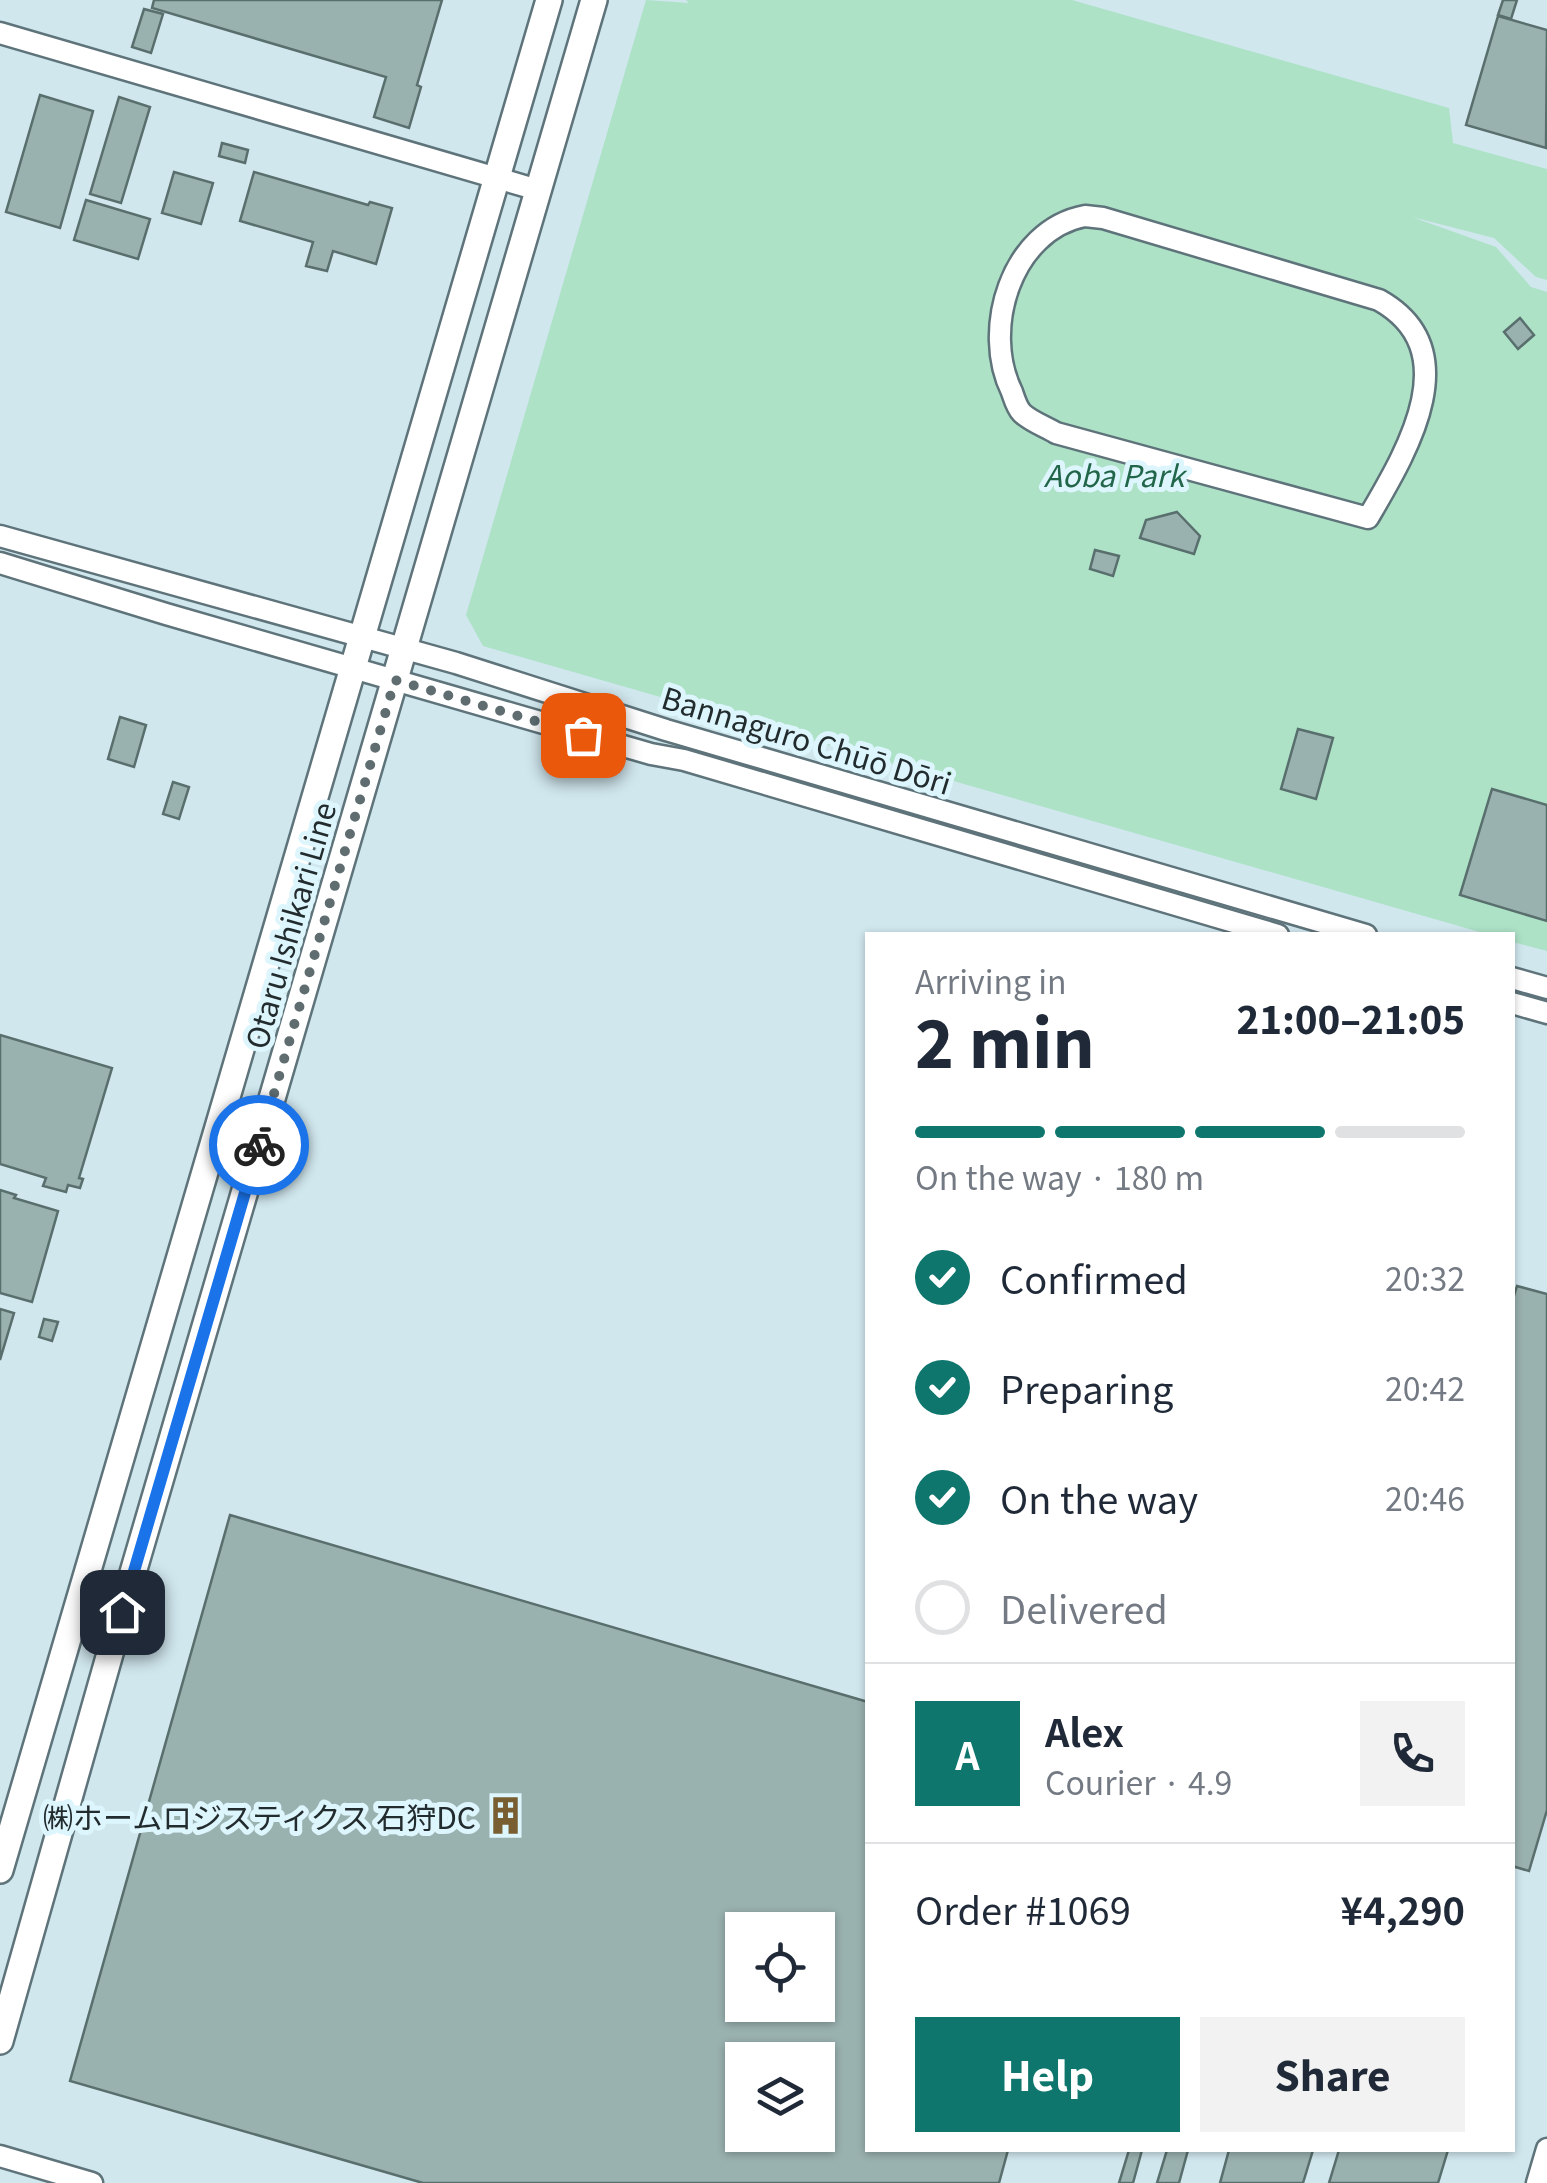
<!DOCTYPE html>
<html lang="en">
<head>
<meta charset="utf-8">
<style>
  body { margin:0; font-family:Georgia,"Noto Sans JP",serif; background:#f2f2f3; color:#1f2937; height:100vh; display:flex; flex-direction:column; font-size:38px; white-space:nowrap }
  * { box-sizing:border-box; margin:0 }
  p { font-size:32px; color:#747a83 }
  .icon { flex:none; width:55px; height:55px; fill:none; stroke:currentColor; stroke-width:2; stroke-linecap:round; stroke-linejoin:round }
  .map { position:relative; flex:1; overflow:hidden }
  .details { position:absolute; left:865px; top:932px; width:650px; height:1220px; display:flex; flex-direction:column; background:#fff; border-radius:0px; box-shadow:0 2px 8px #0004 }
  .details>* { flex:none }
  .fabs { position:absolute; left:725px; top:1912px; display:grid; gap:20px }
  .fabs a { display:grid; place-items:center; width:110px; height:110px; border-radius:0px; background:#fff; box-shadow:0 2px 8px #0004; font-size:50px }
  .pin { position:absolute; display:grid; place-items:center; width:85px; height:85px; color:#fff; margin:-42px; border-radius:20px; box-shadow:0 5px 15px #0006 }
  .courier { position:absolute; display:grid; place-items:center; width:100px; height:100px; margin:-50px; border:8px solid #1a73e8; border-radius:50%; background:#fff; color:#222; box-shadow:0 2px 12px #0007 }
  .head em { font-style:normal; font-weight:800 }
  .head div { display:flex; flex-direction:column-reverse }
  .head { display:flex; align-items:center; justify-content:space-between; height:170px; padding:0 50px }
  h1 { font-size:65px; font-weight:800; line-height:75px }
  .bar { display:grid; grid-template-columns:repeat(4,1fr); gap:15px 10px; align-content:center; height:120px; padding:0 50px }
  .bar i { height:12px; border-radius:8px; background:#e0e1e3 }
  .bar .active { background:#0f766e }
  .bar p { grid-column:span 4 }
  .line { display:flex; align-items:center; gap:25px; padding:0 50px; border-top:2px solid #e0e1e3 }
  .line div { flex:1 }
  .round { display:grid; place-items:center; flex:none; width:105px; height:105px; border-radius:0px; background:#f2f2f3 }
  ol { padding:0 50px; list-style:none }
  li { display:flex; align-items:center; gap:30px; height:110px }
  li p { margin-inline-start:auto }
  li .icon { padding:10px; border-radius:50%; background:#0f766e; color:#fff; stroke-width:4 }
  li:last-child { color:#747a83 }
  li i { width:55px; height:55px; border:5px solid #e0e1e3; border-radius:50% }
  .button { display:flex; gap:20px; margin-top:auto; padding:20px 50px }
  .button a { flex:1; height:115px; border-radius:0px; background:#0f766e; color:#fff; font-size:40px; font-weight:800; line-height:115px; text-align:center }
  .button a+a { background:#f2f2f3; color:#1f2937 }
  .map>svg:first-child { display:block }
  .green { fill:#ade2c7 }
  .building { fill:#99b1af; stroke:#596f6d; stroke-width:2.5; fill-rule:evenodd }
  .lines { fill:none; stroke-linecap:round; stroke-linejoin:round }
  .minor-casing { stroke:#5e737a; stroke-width:25 }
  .major-casing { stroke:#5e737a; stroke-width:30 }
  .minor { stroke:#fff; stroke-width:20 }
  .major { stroke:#fff; stroke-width:25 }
  .done { stroke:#5f6d71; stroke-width:10; stroke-dasharray:0 18 }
  .route { stroke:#1a73e8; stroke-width:12 }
  .labels { text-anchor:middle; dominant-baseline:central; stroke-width:10; stroke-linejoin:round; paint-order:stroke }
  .park-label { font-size:30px; font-style:italic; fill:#22664a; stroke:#ddf5fc }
  .street-label { font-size:30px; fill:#222b2d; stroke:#ddf5fc }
  .poi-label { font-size:30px; fill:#222b2d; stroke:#ddf5fc; text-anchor:end }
</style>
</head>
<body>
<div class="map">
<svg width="1547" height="2183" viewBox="0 0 1547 2183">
  <rect width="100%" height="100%" fill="#d0e7ee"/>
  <!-- green -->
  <path class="green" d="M646 0 689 3 686 0H1072L1449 108 1453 143 1547 169V280L1536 277 1494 238 1412 217 1496 247 1531 287 1547 292V951L1513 942 1512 935H1490L483 646 466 615Z"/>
  <!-- building -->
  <g class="building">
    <path d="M154 0H442L417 85 421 87 409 128 374 117 386 77 152 8Z"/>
    <path d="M1503 0H1517L1511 19 1498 15Z"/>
    <path d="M144 9 163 14 151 53 132 47Z"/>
    <path d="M1498 16 1547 30 1546 148 1466 125Z"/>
    <path d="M40 95 93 111 60 228 6 212Z"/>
    <path d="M119 97 150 107 121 203 90 194Z"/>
    <path d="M222 143 248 150 245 163 219 156Z"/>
    <path d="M174 172 213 183 201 224 162 213Z"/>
    <path d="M254 172 368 205 370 202 392 208 376 264 333 251 327 271 306 266 313 242 240 221Z"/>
    <path d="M86 200 150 219 138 259 74 240Z"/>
    <path d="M1520 318 1534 335 1518 349 1504 332Z"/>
    <path d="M1177 512 1200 536 1194 554 1140 538 1146 520Z"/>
    <path d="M1095 550 1119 556 1113 576 1090 569Z"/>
    <path d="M120 717 146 725 134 767 108 759Z"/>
    <path d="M1298 729 1333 738 1316 799 1281 789Z"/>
    <path d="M173 782 189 787 179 819 163 814Z"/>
    <path d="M1492 789 1547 805V921L1460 895Z"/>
    <path d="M0 1035 112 1068 79 1178 83 1179 80 1188 68 1185 66 1192 43 1186 46 1178 0 1164Z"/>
    <path d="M0 1190 16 1195 14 1198 58 1211 32 1302 0 1293Z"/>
    <path d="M1517 1286 1547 1294V1810L1529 1871 1512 1866V1302Z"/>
    <path d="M0 1309 14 1313 0 1360Z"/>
    <path d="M44 1319 58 1322 52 1341 39 1337Z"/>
    <path d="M230 1515 868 1702V2150H1008L999 2183H423L70 2081ZM742 1930H818V2005H742ZM742 2060H818V2135H742Z"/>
    <path d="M1129 2150H1142L1133 2183H1119Z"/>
    <path d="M1167 2150H1188L1179 2183H1157Z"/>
    <path d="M1229 2150H1313L1303 2183H1220Z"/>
    <path d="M1339 2150H1448L1438 2183H1329Z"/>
  </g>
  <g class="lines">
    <defs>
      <g id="minor">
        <path d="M0 33 538 190"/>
        <path d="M1085 216 1103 218 1379 300C1470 351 1404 456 1368 518L1056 433C1046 427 1030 421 1022 413 1017 408 1014 398 1012 392 981 330 1011 230 1085 216Z"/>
        <path d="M0 536 456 663 666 730 1366 935"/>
        <path d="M0 563 166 614 651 754 684 760 1278 935"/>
        <path d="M1512 978 1547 988"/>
        <path d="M1512 1003 1547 1013"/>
        <path d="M0 2156 92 2183"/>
        <path d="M1537 2183 1547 2149"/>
      </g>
      <g id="major">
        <path d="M0 1870 549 0"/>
        <path d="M0 2041 132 1576 594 0"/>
      </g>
    </defs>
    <!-- minor casing -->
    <use href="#minor" class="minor-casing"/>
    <!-- major casing -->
    <use href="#major" class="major-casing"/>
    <!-- minor -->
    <use href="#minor" class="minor"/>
    <!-- major -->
    <use href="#major" class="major"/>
  </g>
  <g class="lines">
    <!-- done -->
    <path class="done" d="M259 1145 395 680 583 735"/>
    <!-- route -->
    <path class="route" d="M122 1612 259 1145"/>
  </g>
  <!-- icons -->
  <defs>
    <symbol id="building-bare" viewBox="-9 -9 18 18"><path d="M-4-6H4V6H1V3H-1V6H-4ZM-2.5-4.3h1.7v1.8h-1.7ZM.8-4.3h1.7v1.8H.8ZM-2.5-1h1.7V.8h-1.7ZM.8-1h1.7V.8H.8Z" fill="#785e30" stroke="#ddf5fc" stroke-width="2.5" paint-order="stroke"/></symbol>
  </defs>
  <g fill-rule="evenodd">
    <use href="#building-bare" x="478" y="1788" width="55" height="55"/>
  </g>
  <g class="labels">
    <!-- park labels -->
    <g class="park-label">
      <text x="1114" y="474">Aoba Park</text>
    </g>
    <!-- street labels -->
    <g class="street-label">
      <text transform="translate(807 739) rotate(17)">Bannaguro Chūō Dōri</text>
      <text transform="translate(289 925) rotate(-74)">Otaru Ishikari Line</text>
    </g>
    <!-- poi labels -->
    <g class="poi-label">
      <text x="476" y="1816">㈱ホームロジスティクス 石狩DC</text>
    </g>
  </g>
</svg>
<div class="fabs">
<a><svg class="icon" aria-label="locate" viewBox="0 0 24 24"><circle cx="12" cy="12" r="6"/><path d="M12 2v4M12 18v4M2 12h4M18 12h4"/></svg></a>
<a><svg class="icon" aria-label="layers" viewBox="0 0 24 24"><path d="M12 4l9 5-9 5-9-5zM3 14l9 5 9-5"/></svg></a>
</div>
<div class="pin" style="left:583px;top:735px;background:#ea580c"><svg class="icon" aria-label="bag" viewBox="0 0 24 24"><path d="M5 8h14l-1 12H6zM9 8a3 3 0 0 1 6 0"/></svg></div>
<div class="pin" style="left:122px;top:1612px;background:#1f2937"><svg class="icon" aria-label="home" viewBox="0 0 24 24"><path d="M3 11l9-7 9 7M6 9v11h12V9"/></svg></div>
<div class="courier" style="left:259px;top:1145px"><svg class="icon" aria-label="bike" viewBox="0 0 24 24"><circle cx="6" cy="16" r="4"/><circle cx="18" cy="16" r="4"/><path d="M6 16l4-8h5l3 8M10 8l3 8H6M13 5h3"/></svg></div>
<section class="details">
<div class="head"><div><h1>2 min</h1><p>Arriving in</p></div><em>21:00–21:05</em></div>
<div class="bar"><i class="active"></i><i class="active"></i><i class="active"></i><i></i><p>On the way · 180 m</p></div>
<ol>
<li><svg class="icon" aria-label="check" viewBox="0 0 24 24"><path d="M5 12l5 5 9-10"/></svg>Confirmed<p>20:32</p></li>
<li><svg class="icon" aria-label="check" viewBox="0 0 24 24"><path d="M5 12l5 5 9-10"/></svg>Preparing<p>20:42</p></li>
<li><svg class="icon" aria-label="check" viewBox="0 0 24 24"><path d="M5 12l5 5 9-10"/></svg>On the way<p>20:46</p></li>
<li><i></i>Delivered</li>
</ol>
<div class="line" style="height:180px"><b class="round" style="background:#0f766e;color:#fff">A</b><div><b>Alex</b><p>Courier · 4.9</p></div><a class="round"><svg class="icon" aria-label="phone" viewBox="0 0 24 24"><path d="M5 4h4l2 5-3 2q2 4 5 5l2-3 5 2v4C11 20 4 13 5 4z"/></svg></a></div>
<div class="line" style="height:130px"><div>Order #1069</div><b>¥4,290</b></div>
<div class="button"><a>Help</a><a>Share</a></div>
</section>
</div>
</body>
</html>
